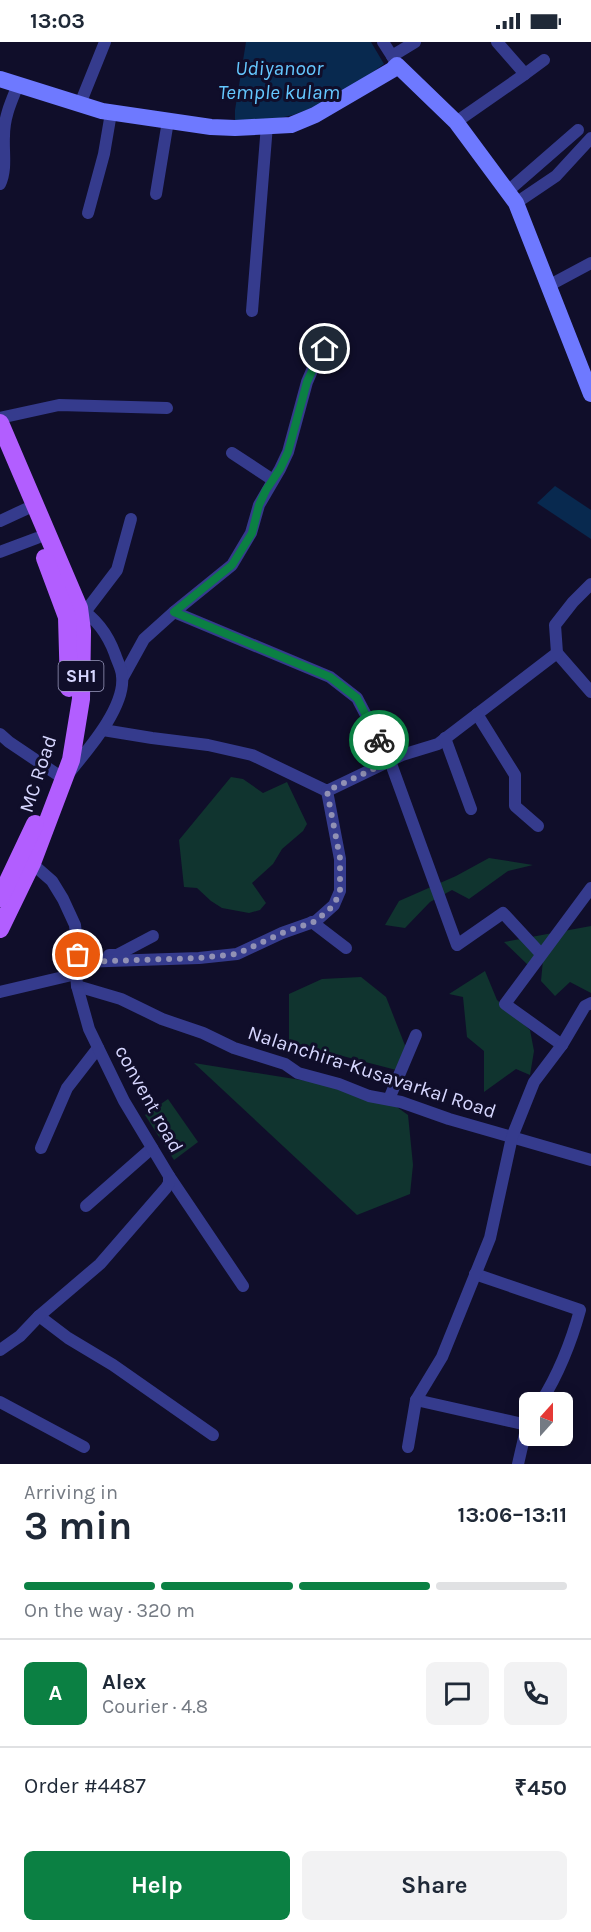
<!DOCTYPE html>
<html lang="en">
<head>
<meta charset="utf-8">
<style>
  body { margin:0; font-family:Karla,sans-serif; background:#f2f2f3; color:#1f2937; height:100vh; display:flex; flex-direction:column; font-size:22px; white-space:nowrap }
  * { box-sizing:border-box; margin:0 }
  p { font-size:20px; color:#747a83 }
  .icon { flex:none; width:33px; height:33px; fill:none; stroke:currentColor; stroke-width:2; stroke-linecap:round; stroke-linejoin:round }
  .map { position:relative; height:1422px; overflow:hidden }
  .details { display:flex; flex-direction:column; background:#fff; flex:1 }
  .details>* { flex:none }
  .needle { width:39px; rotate:21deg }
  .fabs { position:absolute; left:519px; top:1350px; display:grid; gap:12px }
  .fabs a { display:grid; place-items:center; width:54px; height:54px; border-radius:9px; background:#fff; box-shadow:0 3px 15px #0003; font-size:30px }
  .pin { position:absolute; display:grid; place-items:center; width:51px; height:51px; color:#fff; margin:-26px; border:3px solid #fff; border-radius:50%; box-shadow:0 2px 6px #0007 }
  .courier { position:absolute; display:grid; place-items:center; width:60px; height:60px; margin:-30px; border:4px solid #0b8043; border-radius:50%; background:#fff; color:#222; box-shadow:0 2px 8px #0007 }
  .summary em { font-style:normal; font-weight:700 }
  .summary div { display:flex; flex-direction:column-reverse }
  .summary { display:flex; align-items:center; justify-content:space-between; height:102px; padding:0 24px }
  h1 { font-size:39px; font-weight:700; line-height:45px }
  .bar { display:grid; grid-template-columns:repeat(4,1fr); gap:9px 6px; align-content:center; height:72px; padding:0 24px }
  .bar i { height:8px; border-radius:4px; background:#e0e1e3 }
  .bar .active { background:#0b8043 }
  .bar p { grid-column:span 4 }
  .line { display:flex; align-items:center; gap:15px; padding:0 24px; border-top:2px solid #e0e1e3 }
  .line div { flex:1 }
  .round { display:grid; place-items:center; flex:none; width:63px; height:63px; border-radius:9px; background:#f2f2f3 }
  .action { display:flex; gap:12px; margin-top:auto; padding:12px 24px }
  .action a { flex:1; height:69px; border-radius:9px; background:#0b8043; color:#fff; font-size:24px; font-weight:700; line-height:69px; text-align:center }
  .action a+a { background:#f2f2f3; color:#1f2937 }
  .status { display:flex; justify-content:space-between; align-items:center; height:42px; padding:0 30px; background:#fff; direction:ltr }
  .status svg { height:16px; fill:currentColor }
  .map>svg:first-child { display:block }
  .green { fill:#10342f }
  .water { fill:#08294f }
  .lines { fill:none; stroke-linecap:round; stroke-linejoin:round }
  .street { stroke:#353b8d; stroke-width:12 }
  .secondary { stroke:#6e79ff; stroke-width:16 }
  .primary { stroke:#b25eff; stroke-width:18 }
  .done { stroke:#9191b4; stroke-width:6; stroke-dasharray:0 10.8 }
  .route { stroke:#0b8043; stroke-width:8 }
  .labels { text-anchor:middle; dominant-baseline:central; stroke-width:6; stroke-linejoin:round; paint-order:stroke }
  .shield { fill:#100e2a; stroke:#9b9bbf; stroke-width:1.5 }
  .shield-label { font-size:18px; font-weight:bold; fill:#d7d7ff }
  .street-label { font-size:20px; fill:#d7d7ff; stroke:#100e2a }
  .water-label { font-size:21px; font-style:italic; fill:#65c8ff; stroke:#100e2a }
</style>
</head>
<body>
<div class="status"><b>13:03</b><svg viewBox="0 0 49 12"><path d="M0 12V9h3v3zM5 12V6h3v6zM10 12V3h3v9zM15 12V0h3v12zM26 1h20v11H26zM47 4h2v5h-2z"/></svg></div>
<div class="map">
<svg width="591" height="1422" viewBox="0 0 591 1422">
  <rect width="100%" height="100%" fill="#100e2a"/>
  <!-- green -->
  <g class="green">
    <path d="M231 735 243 737 263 751 287 740 307 782 303 789 282 807 273 822 252 841 266 861 260 868 249 871 222 866 211 859 197 846 184 845 179 798Z"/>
    <path d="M489 816 533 823 508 829 469 857 452 848 430 860 405 886 385 883 399 859 456 834Z"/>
    <path d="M591 884V951L570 940 555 954 541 939 543 918 529 924 504 900Z"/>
    <path d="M485 929 497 958 530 988 534 1009 530 1033 516 1027 484 1050V1009L467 995 463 955 449 952Z"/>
    <path d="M361 935 386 955 406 1006 400 1029 289 1000V952L322 937Z"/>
    <path d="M194 1021 376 1050 408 1073 413 1123 410 1152 357 1173Z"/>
    <path d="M168 1057 198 1100 174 1118 145 1073Z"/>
  </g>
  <!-- water -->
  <g class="water">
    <path d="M246 0H371L384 22 335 57 293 73 235 86V68Z"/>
    <path d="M555 444 591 468V497L537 461Z"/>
  </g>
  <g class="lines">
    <!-- street -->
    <g class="street">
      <path d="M383 0 392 14"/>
      <path d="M397 23 392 14 415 0"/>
      <path d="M525 32 544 18"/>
      <path d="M80 62 105 0"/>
      <path d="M456 80 525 32 497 0"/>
      <path d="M0 142C7 127 3 110 4 94 4 75 11 60 18 43"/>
      <path d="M508 149 578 88"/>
      <path d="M156 152 168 79"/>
      <path d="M516 161 556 134 591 96"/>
      <path d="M88 171 104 112 111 71"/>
      <path d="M548 244 591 221"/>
      <path d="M252 269 267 83"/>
      <path d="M0 376 59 363 167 366"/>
      <path d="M232 411 273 438"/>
      <path d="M0 479 26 467"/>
      <path d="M0 510 37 496"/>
      <path d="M85 570 117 528 131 477"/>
      <path d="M174 570 330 635 357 656 390 719 457 903 503 871 541 912"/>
      <path d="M557 611 591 650"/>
      <path d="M123 635 144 597 174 570 232 523 251 491 259 463 280 427 288 410 307 340 317 317 333 297"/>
      <path d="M477 672 515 733V764L538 784"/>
      <path d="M103 688 152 696 208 703 252 713 327 749 402 713 438 702 557 611 555 583 573 560 591 542"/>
      <path d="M0 692 9 700 64 737C83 713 126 667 122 634 122 627 117 619 115 612 108 593 97 577 79 566"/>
      <path d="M445 696 471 767"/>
      <path d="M312 880 346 906"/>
      <path d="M109 913H117L153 894"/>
      <path d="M79 920 199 916 237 912 282 891 316 879 334 863 340 849V817L327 749"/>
      <path d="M77 944 121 957 162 977 203 991 234 1006 285 1022 298 1031 339 1042 369 1054 401 1060 449 1077 591 1118"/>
      <path d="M0 950 76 932"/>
      <path d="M562 1003 505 962 591 846"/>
      <path d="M389 1057 416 993"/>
      <path d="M41 1106 67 1046 98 1006"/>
      <path d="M169 1134 243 1244"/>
      <path d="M86 1164 152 1106"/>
      <path d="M475 1232 580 1268C571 1301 559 1331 541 1360"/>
      <path d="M39 1274 68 1296 113 1323 213 1393"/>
      <path d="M0 1308 20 1294 39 1274 100 1222 166 1146 169 1141V1134L124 1059 89 987 77 944 76 932 79 920 75 883 63 857 52 839 28 818"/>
      <path d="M416 1358 527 1383 518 1422"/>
      <path d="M0 1360 84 1405"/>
      <path d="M408 1405 416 1358 442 1315 490 1196 512 1095 534 1040 562 1003 585 964 591 961"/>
    </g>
    <!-- secondary -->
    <path class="secondary" d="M0 37 102 69 211 85 235 86 291 83 315 73 392 28 397 23 456 80 516 161 591 352"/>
    <!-- primary -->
    <g class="primary">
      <path d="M0 381 79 566 82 589 81 657 71 718 32 821 0 887"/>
      <path d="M45 516 67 575 69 646"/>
      <path d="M0 856 35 782"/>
    </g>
  </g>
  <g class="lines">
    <!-- done -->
    <path class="done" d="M78 913 79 920 199 916 237 912 282 891 316 879 334 863 340 849V816L327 749 390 719 379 698"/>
    <!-- route -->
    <path class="route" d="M325 307 317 318 307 340 288 410 280 427 266 448 259 463 252 491 232 523 174 570 330 635 357 656 379 698"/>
  </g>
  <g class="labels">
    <!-- shield labels -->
    <rect class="shield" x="58.5" y="619" width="45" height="30" rx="4.5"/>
    <g class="shield-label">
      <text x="81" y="634">SH1</text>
    </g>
    <!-- street labels -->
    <g class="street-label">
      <text transform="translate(38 732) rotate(-72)">MC Road</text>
      <text transform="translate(372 1030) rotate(18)">Nalanchira-Kusavarkal Road</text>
      <text transform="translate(149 1057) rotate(61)">convent road</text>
    </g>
    <!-- water labels -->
    <g class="water-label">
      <text x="279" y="26">Udiyanoor<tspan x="279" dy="24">Temple kulam</tspan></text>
    </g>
  </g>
</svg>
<div class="fabs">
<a><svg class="needle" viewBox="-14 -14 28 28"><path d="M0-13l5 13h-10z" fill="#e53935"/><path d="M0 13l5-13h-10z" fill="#747a83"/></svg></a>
</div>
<div class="pin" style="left:78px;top:913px;background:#ea580c"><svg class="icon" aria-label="bag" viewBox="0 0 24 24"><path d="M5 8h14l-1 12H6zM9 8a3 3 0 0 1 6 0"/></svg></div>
<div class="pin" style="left:325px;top:307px;background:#1f2937"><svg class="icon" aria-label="home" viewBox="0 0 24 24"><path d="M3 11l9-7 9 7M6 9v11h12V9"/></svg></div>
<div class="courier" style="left:379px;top:698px"><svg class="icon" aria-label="bike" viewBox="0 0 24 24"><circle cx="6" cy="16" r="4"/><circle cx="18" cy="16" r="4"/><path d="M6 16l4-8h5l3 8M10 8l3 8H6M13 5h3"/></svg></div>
</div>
<section class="details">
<div class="summary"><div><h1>3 min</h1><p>Arriving in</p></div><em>13:06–13:11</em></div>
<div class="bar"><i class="active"></i><i class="active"></i><i class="active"></i><i></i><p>On the way · 320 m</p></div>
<div class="line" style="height:108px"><b class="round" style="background:#0b8043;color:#fff">A</b><div><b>Alex</b><p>Courier · 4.8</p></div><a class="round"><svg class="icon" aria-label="chat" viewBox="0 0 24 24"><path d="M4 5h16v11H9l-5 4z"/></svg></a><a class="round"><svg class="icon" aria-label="phone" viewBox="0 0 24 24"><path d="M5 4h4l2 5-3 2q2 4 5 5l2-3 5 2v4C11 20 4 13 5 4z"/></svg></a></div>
<div class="line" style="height:78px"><div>Order #4487</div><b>₹450</b></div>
<div class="action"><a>Help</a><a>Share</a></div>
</section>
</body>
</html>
